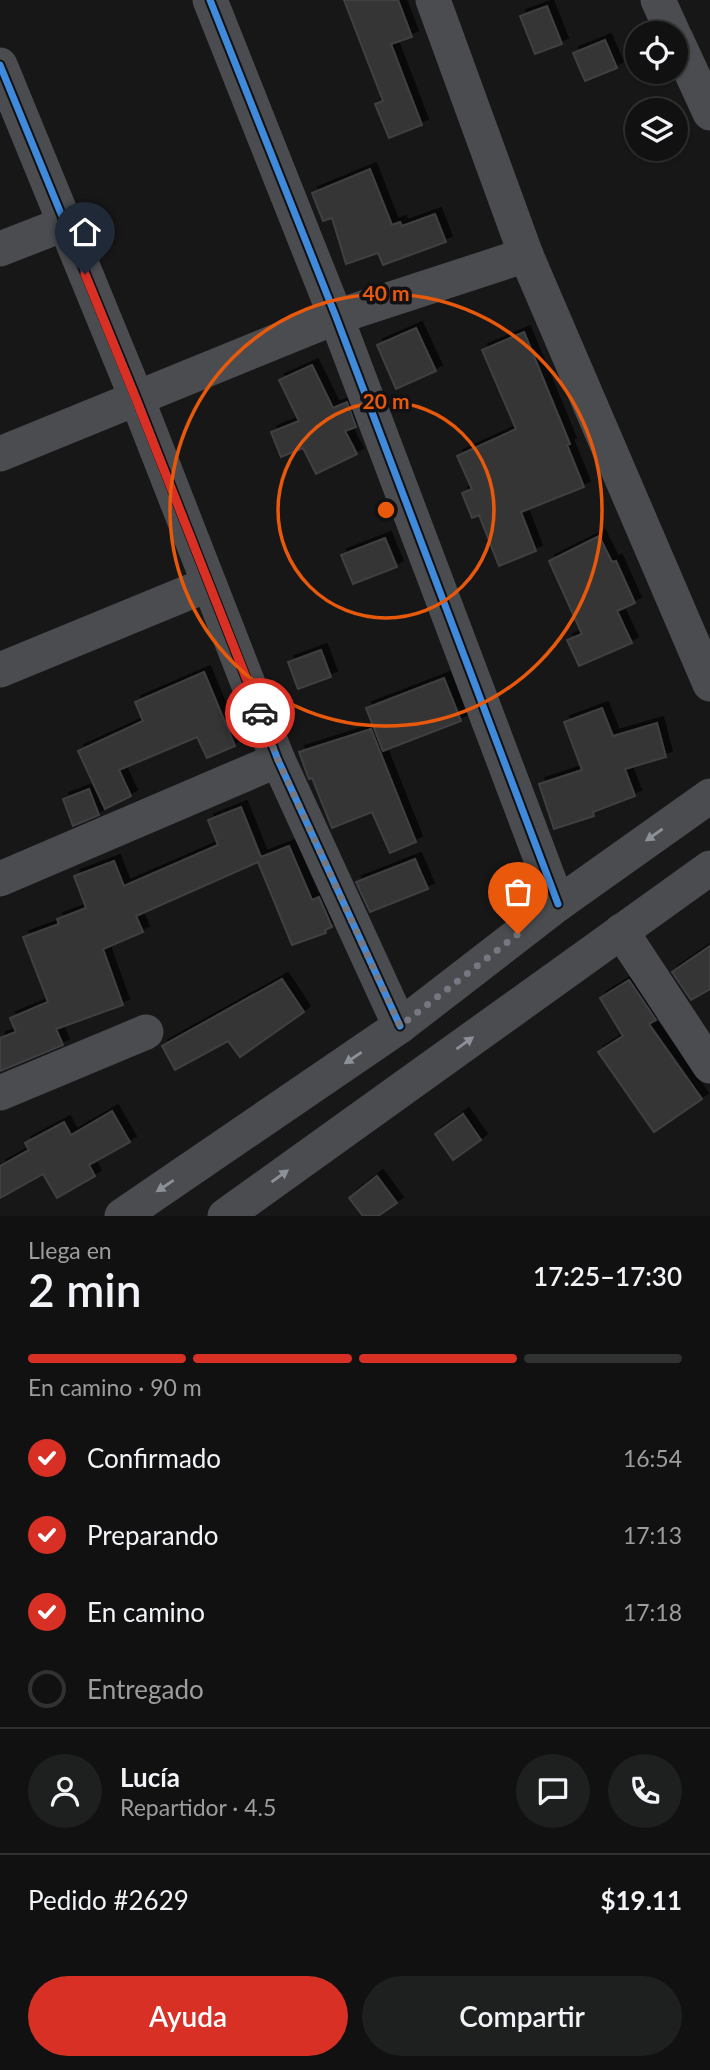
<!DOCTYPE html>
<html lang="es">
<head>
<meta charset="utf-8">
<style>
  body { margin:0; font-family:Lato,sans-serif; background:#1e1f1f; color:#f1f3f6; height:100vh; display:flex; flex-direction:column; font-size:26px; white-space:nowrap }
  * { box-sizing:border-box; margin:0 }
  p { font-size:23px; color:#9c9d9f }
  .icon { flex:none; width:38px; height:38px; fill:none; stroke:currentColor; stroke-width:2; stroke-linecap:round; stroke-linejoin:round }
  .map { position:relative; height:1216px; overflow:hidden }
  .side { display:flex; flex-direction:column; background:#111; flex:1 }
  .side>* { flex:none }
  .buttons { position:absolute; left:625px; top:21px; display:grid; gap:14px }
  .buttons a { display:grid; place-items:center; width:63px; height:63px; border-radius:50%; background:#111; box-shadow:0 2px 5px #0004,0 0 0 2px #303131; font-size:35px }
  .pin { position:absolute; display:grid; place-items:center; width:60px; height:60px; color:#fff; margin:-72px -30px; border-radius:50% 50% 50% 0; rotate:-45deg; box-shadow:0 0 7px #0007 }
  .pin .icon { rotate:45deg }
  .courier { position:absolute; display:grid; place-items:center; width:70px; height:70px; margin:-35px; border:5px solid #d93025; border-radius:50%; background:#fff; color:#222; box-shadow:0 2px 9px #0007 }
  .head em { font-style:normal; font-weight:600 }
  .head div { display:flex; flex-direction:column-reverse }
  .head { display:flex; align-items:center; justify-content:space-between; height:119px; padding:0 28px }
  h1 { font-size:46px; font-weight:600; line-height:52px }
  .bar { display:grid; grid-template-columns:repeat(4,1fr); gap:10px 7px; align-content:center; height:84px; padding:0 28px }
  .bar i { height:9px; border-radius:5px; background:#303131 }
  .bar .active { background:#d93025 }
  .bar p { grid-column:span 4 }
  .line { display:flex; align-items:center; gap:18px; padding:0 28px; border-top:2px solid #303131 }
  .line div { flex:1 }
  .round { display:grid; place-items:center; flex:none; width:74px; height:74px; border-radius:37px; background:#1e1f1f }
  ol { padding:0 28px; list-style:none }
  li { display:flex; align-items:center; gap:21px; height:77px }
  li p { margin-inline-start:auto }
  li .icon { padding:7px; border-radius:50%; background:#d93025; color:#fff; stroke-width:4 }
  li:last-child { color:#9c9d9f }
  li i { width:38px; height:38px; border:4px solid #303131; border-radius:50% }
  .action { display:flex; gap:14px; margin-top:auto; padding:14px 28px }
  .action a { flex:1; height:80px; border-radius:42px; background:#d93025; color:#fff; font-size:28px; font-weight:600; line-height:80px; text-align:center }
  .action a+a { background:#1e1f1f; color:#f1f3f6 }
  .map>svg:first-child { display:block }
  .building { fill:#353536; stroke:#3f4043; stroke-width:2; filter:url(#shadow) }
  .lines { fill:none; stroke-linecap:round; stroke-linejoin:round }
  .minor { stroke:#4b4c50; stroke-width:35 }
  .cycleway-casing { stroke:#111113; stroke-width:11 }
  .cycleway { stroke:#408adc; stroke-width:7 }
  .oneway { fill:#8c9099 }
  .done { stroke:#757880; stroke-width:7; stroke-dasharray:0 12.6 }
  .route { stroke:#d93025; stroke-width:9 }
  .ring { fill:none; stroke:#e8590c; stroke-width:3.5 }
  .centre { fill:#e8590c; stroke:#111113; stroke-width:3.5 }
  .ring-label { font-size:21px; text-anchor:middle; font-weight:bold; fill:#e8590c; stroke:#111113; stroke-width:7; stroke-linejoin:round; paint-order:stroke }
</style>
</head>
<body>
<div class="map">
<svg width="710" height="1216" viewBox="0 0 710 1216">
  <defs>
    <filter id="shadow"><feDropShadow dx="6" dy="-6" stdDeviation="0" flood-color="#0009"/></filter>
  </defs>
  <rect width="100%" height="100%" fill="#171717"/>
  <!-- building -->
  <g class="building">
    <path d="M344 0H398L412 37 391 44 422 125 389 138 375 104 383 101Z"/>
    <path d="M547 6 562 44 535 54 520 16Z"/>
    <path d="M605 40 617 68 585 81 573 53Z"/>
    <path d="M370 169 392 225 400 222 402 226 435 214 446 242 383 265 378 253 346 264 332 218 323 221 312 193Z"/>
    <path d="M416 328 436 371 396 389 377 345Z"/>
    <path d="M524 332 570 444 567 445 584 487 521 512 536 551 499 566 479 515 472 518 462 493 472 489 457 456 516 429 482 350Z"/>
    <path d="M312 365 333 408 347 402 356 427 345 431 357 454 316 474 303 448 281 457 271 432 299 421 279 380Z"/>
    <path d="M599 536 612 562 616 561 635 603 617 611 632 643 579 666 567 640 582 634 549 561Z"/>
    <path d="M385 538 397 567 353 584 341 555Z"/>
    <path d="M321 650 331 677 298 689 288 662Z"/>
    <path d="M204 672 235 746 207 758 197 737 119 770 131 796 105 809 78 751 143 721 135 702Z"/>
    <path d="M444 678 461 721 383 751 366 708Z"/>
    <path d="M602 708 613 736 657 723 666 757 625 769 635 796 593 812 594 816 554 829 539 784 582 770 564 722Z"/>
    <path d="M371 729 416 842 390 853 372 812 332 828 312 778 309 779 307 774 299 752Z"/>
    <path d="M89 789 99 815 73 826 63 799Z"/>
    <path d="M241 807 261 857 289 846 312 900 319 897 332 927 325 930 326 933 292 945 258 862 136 916 143 932 103 949 123 1005 56 1029 63 1045 0 1071V1038L16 1032 10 1018 48 1002 23 937 59 924 57 919 86 908 74 876 114 861 124 886 218 845 208 820Z"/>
    <path d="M415 859 428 889 370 912 356 882Z"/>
    <path d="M710 946V989L691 1000 672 972Z"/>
    <path d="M282 979 304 1012 240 1057 228 1041 175 1070 162 1046Z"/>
    <path d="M629 980 656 1020 649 1024 702 1099 654 1132 598 1052 623 1036 600 998Z"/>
    <path d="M112 1111 130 1142 89 1165 95 1176 57 1198 43 1174 0 1198V1166L29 1150 25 1143 64 1122 71 1135Z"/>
    <path d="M463 1114 481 1140 453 1160 435 1134Z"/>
    <path d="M377 1176 397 1203 378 1216H363L349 1198Z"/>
  </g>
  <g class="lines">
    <!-- minor -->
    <g class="minor">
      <path d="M210 0 336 317 558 904"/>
      <path d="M433 0 526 255 710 684"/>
      <path d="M658 0 673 33"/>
      <path d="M676 39 710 113"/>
      <path d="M0 65 137 399 278 760 400 1026"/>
      <path d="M0 249 64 224"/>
      <path d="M0 454 336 317 526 255"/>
      <path d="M0 670 209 584"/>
      <path d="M0 879 278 760"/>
      <path d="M621 931 710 1066"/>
      <path d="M0 1093 146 1032"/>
      <path d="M122 1216 400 1026 558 904 710 796"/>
      <path d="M225 1216 710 868"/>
    </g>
    <defs>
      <g id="cycleway">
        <path d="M210 0 336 317 558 904"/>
        <path d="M0 65 137 399 278 760 400 1026"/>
      </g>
    </defs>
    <!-- cycleway casing -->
    <use href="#cycleway" class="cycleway-casing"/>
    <!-- cycleway -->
    <use href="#cycleway" class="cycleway"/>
  </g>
  <!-- one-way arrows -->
  <defs><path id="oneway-solid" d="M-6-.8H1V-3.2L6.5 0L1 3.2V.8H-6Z" transform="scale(1.75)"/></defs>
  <g class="oneway">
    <use href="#oneway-solid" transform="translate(654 835) rotate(145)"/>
    <use href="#oneway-solid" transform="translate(465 1043) rotate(-36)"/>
    <use href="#oneway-solid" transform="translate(353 1058) rotate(146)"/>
    <use href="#oneway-solid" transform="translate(280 1176) rotate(-36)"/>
    <use href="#oneway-solid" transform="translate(165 1186) rotate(146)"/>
  </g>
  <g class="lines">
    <!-- done -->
    <path class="done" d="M260 713 278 760 400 1026 518 934"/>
    <!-- route -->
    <path class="route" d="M85 274 136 399 260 713"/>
  </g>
  <!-- distance rings -->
  <g class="ring">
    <circle cx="386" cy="510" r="108"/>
    <circle cx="386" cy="510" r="216"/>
  </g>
  <circle cx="386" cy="510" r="10" class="centre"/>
  <g class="ring-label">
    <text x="386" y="301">40 m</text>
    <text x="386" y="409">20 m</text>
  </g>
</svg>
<div class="buttons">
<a><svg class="icon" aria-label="locate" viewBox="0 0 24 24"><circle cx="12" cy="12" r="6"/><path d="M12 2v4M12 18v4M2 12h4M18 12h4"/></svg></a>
<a><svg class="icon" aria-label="layers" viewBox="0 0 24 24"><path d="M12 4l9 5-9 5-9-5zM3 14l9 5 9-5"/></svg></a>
</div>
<div class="pin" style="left:518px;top:934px;background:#ea580c"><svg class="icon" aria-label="bag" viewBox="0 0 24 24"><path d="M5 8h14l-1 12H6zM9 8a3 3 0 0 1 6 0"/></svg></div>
<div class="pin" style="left:85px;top:274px;background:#1f2937"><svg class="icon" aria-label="home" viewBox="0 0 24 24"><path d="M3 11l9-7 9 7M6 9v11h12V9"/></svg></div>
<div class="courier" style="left:260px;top:713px"><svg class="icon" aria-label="car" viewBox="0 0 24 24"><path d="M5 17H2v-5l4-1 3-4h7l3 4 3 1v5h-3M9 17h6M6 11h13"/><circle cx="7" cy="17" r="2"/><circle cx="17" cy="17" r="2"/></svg></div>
</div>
<section class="side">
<div class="head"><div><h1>2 min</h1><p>Llega en</p></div><em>17:25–17:30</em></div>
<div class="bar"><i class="active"></i><i class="active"></i><i class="active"></i><i></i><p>En camino · 90 m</p></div>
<ol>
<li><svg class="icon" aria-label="check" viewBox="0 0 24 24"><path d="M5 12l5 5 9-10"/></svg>Confirmado<p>16:54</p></li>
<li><svg class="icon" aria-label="check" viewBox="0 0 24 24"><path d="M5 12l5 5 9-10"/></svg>Preparando<p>17:13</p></li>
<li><svg class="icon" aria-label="check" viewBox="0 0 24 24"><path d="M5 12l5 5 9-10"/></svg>En camino<p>17:18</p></li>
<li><i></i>Entregado</li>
</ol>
<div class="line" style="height:126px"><a class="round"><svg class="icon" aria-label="person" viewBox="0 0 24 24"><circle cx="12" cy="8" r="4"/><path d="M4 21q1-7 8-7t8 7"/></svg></a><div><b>Lucía</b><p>Repartidor · 4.5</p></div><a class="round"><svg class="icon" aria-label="chat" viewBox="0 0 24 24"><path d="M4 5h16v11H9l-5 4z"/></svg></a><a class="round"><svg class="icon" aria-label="phone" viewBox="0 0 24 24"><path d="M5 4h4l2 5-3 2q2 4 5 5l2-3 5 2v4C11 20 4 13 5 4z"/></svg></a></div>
<div class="line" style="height:91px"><div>Pedido #2629</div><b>$19.11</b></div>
<div class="action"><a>Ayuda</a><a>Compartir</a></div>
</section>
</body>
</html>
